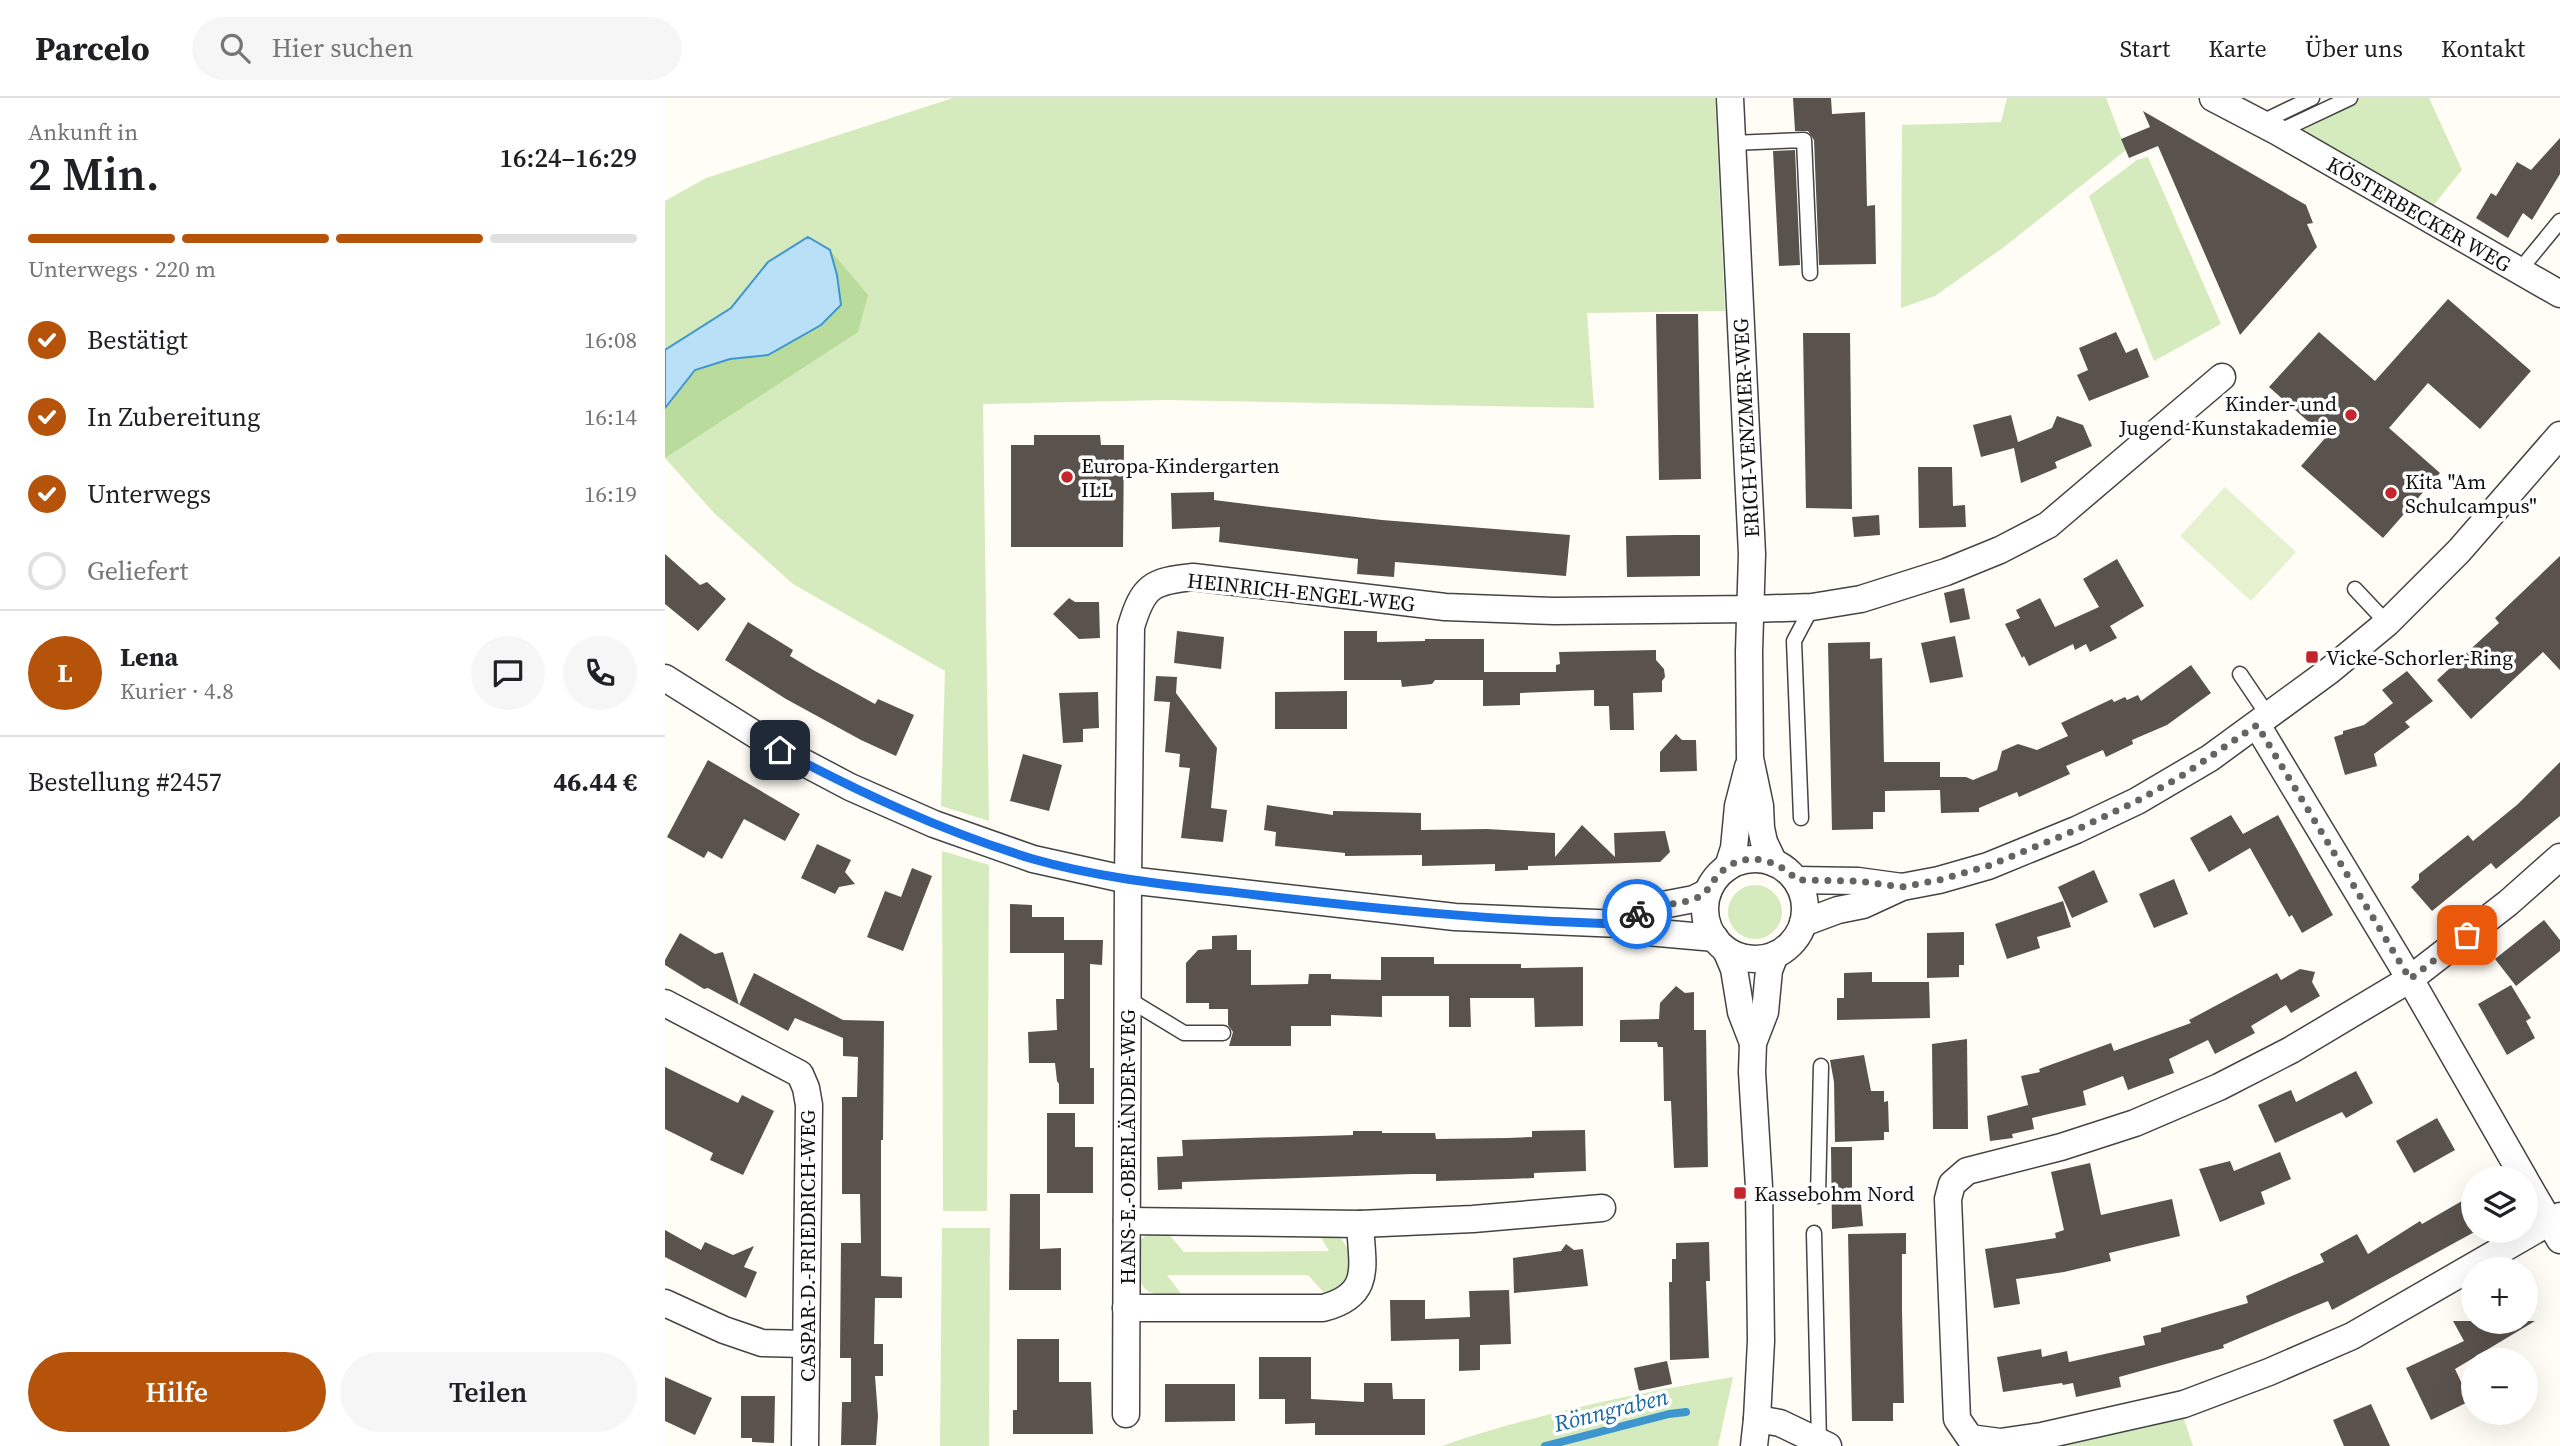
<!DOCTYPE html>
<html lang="de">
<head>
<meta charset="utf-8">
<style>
  body { margin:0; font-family:"Source Serif 4",serif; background:#f6f6f6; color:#202124; height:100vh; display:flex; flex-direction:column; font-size:26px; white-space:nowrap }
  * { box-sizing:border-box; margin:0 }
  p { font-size:23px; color:#757577 }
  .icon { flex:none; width:38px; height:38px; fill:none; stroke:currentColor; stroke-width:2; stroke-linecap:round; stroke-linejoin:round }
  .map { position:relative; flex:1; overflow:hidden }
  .sheet { display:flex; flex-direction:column; background:#fff; width:665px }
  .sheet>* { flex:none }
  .controls { position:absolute; left:1796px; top:1068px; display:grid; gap:14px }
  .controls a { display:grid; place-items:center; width:77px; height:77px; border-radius:50%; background:#fff; box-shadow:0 7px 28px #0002; font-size:35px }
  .pin { position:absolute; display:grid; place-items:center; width:60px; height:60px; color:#fff; margin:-30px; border-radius:14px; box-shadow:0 4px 10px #0006 }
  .courier { position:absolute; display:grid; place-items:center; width:70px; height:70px; margin:-35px; border:5px solid #1a73e8; border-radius:50%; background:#fff; color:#222; box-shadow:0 2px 9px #0007 }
  .overview em { font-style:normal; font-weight:600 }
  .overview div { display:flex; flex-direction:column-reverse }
  .overview { display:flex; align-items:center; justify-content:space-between; height:119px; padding:0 28px }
  h1 { font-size:46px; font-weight:600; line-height:52px }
  .bar { display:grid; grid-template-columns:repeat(4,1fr); gap:10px 7px; align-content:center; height:84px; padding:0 28px }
  .bar i { height:9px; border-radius:5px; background:#e0e0e0 }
  .bar .on { background:#b45309 }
  .bar p { grid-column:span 4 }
  .line { display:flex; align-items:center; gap:18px; padding:0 28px; border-top:2px solid #e0e0e0 }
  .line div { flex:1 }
  .round { display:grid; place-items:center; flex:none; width:74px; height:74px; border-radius:37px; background:#f6f6f6 }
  ol { padding:0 28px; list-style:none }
  li { display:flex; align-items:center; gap:21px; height:77px }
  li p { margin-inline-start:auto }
  li .icon { padding:7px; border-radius:50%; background:#b45309; color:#fff; stroke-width:4 }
  li:last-child { color:#757577 }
  li i { width:38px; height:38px; border:4px solid #e0e0e0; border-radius:50% }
  .action { display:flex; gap:14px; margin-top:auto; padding:14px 28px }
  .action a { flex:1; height:80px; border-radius:42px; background:#b45309; color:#fff; font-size:28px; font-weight:600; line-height:80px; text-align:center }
  .action a+a { background:#f6f6f6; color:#202124 }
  header { display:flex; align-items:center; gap:42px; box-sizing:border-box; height:98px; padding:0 35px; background:#fff; border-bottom:2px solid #e0e0e0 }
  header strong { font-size:33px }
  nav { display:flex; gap:38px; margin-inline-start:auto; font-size:24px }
  .search { width:490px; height:63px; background:#f6f6f6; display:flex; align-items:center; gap:18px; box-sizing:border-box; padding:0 24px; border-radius:38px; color:#757577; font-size:26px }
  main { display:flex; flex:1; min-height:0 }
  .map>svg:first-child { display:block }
  .green { fill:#d5ebbd }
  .forest { fill:#b9dc9c }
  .pitch { fill:#e6f2cf }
  .water { fill:#b9e0f7; stroke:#3f96cf; stroke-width:2 }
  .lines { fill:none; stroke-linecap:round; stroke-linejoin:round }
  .stream { stroke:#3f96cf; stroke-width:8 }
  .building { fill:#5a524d }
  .lane-casing { stroke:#444; stroke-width:17 }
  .street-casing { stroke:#444; stroke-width:29 }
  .lane { stroke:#fff; stroke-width:14 }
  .street { stroke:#fff; stroke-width:26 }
  .done { stroke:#646461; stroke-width:7; stroke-dasharray:0 12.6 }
  .route { stroke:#1a73e8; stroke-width:9 }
  .poi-dot { fill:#c4262e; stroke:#fff; stroke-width:2.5 }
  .labels { text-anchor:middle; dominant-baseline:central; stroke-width:7; stroke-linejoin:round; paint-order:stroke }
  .street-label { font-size:21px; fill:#111; stroke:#fff }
  .poi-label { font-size:21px; fill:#111; stroke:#fff; text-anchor:start }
  .water-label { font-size:23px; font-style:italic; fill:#1768a6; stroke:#fff }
</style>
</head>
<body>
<header>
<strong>Parcelo</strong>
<div class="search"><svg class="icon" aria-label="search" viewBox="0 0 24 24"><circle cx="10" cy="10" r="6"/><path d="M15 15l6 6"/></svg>Hier suchen</div>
<nav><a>Start</a><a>Karte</a><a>Über uns</a><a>Kontakt</a></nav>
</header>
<main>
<section class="sheet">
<div class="overview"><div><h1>2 Min.</h1><p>Ankunft in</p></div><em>16:24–16:29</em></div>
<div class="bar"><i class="on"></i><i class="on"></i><i class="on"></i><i></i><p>Unterwegs · 220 m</p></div>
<ol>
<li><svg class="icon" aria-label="check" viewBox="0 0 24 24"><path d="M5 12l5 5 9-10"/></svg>Bestätigt<p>16:08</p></li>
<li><svg class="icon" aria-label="check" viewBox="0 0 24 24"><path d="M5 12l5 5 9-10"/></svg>In Zubereitung<p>16:14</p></li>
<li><svg class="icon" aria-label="check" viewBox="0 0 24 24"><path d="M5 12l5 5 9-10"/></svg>Unterwegs<p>16:19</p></li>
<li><i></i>Geliefert</li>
</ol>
<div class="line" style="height:126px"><b class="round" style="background:#b45309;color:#fff">L</b><div><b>Lena</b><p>Kurier · 4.8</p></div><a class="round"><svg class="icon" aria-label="chat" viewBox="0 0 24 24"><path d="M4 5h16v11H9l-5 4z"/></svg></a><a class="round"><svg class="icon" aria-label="phone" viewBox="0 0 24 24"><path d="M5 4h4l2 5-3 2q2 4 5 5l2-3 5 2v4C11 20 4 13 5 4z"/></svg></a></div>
<div class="line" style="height:91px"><div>Bestellung #2457</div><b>46.44 €</b></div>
<div class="action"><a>Hilfe</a><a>Teilen</a></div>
</section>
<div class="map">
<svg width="1895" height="1348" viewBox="0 0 1895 1348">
  <rect width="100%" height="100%" fill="#fffdf5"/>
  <!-- green -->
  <g class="green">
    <path d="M288 0H1050L1060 213 922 215 929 310 500 302 318 306 324 723 276 708 280 573 128 486 50 416 0 360V103L41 80Z"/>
    <path d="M1342 0H1441L1461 52 1339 149 1270 198 1236 210 1237 27 1336 24Z"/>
    <path d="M1685 0H1764L1797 72 1759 119 1613 34Z"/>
    <path d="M1483 59 1556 226 1489 263 1424 98 1472 62Z"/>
    <path d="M277 753 324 767 322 1113H278Z"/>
    <circle cx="1090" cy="814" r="27"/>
    <path d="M277 1130H325L324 1348H275Z"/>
    <path d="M488 1133H501L519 1154 664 1153 652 1133 674 1137 685 1154 687 1179 662 1198 643 1177H502L517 1197C506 1197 489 1199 480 1191 472 1182 470 1159 473 1148 475 1140 482 1136 488 1133Z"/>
    <path d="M1068 1279 1053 1348H777C873 1315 968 1296 1068 1279Z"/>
    <path d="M1518 1318 1528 1348H1369Z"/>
  </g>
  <!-- forest -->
  <path class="forest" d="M165 152 203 197 193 234 0 360V310L30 272 65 261 103 257 175 207 172 177Z"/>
  <!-- pitch -->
  <path class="pitch" d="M1560 389 1631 454 1586 503 1515 438Z"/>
  <!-- water -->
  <path class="water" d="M143 139 165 152 172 177 176 207 156 227 103 257 65 261 30 272 0 310V252L66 210 103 164Z"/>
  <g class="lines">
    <!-- stream -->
    <path class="stream" d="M880 1348 1004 1316 1021 1314"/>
  </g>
  <!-- building -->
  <g class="building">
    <path d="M1128 0H1166L1167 16 1200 14 1202 108 1210 107 1211 166 1154 167 1149 42 1143 33H1130Z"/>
    <path d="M1478 13 1641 107 1648 125 1642 126 1652 149 1575 237 1493 48 1464 60 1456 41 1485 29Z"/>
    <path d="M1895 40V76L1867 122 1858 115 1843 140 1811 120 1826 95 1831 98 1852 64 1866 72Z"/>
    <path d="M1130 52 1135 167 1114 168 1108 53Z"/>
    <path d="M1783 201 1866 273 1815 331 1763 285 1724 330 1775 375 1718 440 1636 368 1661 339 1604 289 1654 234 1710 283Z"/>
    <path d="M991 216H1033L1036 381 994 382Z"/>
    <path d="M1451 234 1461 255 1472 250 1484 279 1424 303 1412 277 1423 272 1414 250Z"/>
    <path d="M1138 235H1185L1187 411 1141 410Z"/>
    <path d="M1346 317 1353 344 1387 330 1392 318 1418 327 1427 348 1390 364 1392 370 1356 385 1349 350 1316 359 1308 327Z"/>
    <path d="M369 337H435L436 347H459L458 449H346V347H369Z"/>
    <path d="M1253 369H1287L1288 408 1300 407 1301 429 1254 430Z"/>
    <path d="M549 394V402L614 410 717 422 905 437 901 478 730 464 729 479 692 476 693 461 554 444 555 429 507 431 506 395Z"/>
    <path d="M1214 417 1215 437 1189 439 1187 419Z"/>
    <path d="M1010 437H1035V478L962 479 961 438Z"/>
    <path d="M0 456 35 487 42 484 61 501 33 533 0 506Z"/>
    <path d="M1895 458V572L1878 554 1806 621 1772 582 1834 525 1830 520Z"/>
    <path d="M1452 461 1479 508 1445 528 1452 540 1425 554 1421 546 1410 552 1408 546 1364 568 1359 558 1357 560 1340 526 1355 520 1351 512 1375 500 1390 529 1434 509 1418 481Z"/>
    <path d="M1299 490 1305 521 1285 525 1279 495Z"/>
    <path d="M404 500 410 504H434L435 540 414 541 388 516Z"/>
    <path d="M83 524 128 552 125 558 150 573 210 606 213 601 249 617 231 658 196 642 121 601 60 562Z"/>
    <path d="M512 533 559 539 556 571 509 565Z"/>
    <path d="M679 533H712V544L760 543V541H819V574H891V567L895 566 894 554 991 552V562L999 571 1000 579 997 583V594L968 595 969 632H945L944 608H929V592L855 595V607L818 608V582H770L767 586 737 589 736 582H679Z"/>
    <path d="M1290 538 1298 579 1265 585 1256 545Z"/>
    <path d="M1205 544V561L1217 560 1219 664H1275V679H1301L1308 682 1332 672 1337 653 1353 646 1372 652 1403 638 1396 625 1447 601 1449 604 1460 599 1462 602 1473 597 1476 603 1526 567 1546 595 1502 627 1467 642 1468 646 1441 659 1438 652 1401 668 1405 676 1354 699 1352 694 1314 710V714L1276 715 1275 692 1220 693V714H1208V731L1167 732 1163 545Z"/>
    <path d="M1742 573 1768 603 1740 624 1745 629 1709 656 1712 668 1680 677 1669 639 1678 636V633L1699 627 1728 605 1717 592Z"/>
    <path d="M491 578 512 579 511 595 552 650 546 710 562 712 558 744 516 740 525 670 514 669 515 656 500 654 505 604 489 603Z"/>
    <path d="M682 593V631H610V594Z"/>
    <path d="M433 594 434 630 418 631V644L398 645 394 595Z"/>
    <path d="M1011 636 1017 642H1031L1032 673 995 674V654Z"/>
    <path d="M358 656 397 667 384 713 345 703Z"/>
    <path d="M43 662 135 716 120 743 79 721 57 761 43 753 39 760 2 739Z"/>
    <path d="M1895 664V718L1831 771 1826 765 1767 813 1746 789 1754 782V776L1803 737 1808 743 1853 706Z"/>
    <path d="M602 707 668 717V713L756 715V732L822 731 890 735V759L917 727 950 759 949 735 1000 733 1005 754 995 764 863 768V772L830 773V766L757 768V757L680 758V755L610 748 611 734 599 732Z"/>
    <path d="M1566 717 1578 736 1613 717 1668 817 1637 835 1627 817 1624 819 1585 750 1544 774 1525 740Z"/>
    <path d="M152 746 186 762 180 774 190 786 174 789 170 796 136 780Z"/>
    <path d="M247 770 267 778 238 853 202 839 220 793 236 799Z"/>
    <path d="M1429 772 1443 804 1407 820 1393 789Z"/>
    <path d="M1509 781 1523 816 1489 830 1474 796Z"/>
    <path d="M1398 803 1406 829 1372 839 1375 850 1342 861 1330 826Z"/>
    <path d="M345 806 367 807V819H399V842H438L437 867 425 866V970H429V1006H394V986L392 983 390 965H364L363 934 392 932 391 901H399V845V855H345Z"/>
    <path d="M1879 822 1895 842V853L1851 888 1830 861Z"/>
    <path d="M1299 834V867H1294V879L1262 880V835Z"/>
    <path d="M15 835 50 856 58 854 74 907 89 875 178 922 219 923 218 1042H216V1178L237 1179V1200H210L209 1246H218V1278H210L213 1318 211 1347H176L177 1304H186V1260H175L176 1145H196L195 1096H177V999H192L193 959 178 958V940L130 920 123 933 43 890 39 891 0 867V862Z"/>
    <path d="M572 837V852H586V887L643 886 644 876H666V881L716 882V890V859H769V866H856V870L918 869V928L870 929 869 900H805L806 929H784V898H717V919L666 917V928H626V948H564L568 934 563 927V911H544V905H521V865L533 852 547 851V838Z"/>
    <path d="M1635 871 1650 874 1647 884 1655 898 1626 915 1621 907 1586 928 1590 935 1550 956 1543 942 1504 961 1509 975 1463 992 1458 978 1418 993 1421 1007 1367 1020 1369 1031 1347 1036 1348 1040 1325 1043 1322 1018 1363 1007 1366 1019 1356 978 1375 974 1374 971 1446 945 1449 953 1526 925 1524 922 1612 875 1616 882Z"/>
    <path d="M1207 874V884H1264L1265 920 1172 922V900H1179V875Z"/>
    <path d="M1846 887 1866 920 1861 923 1870 940 1842 957 1813 906Z"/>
    <path d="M1011 888 1020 895 1029 894V932H1041L1043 1069 1009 1070 1006 1003H999L998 949H993L992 944H955V922L994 921 995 905Z"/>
    <path d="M1302 941 1303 1031H1268L1267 946Z"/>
    <path d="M1199 957 1206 993H1219V1004L1223 1003 1224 1034H1219V1042L1170 1044 1169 984 1165 962Z"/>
    <path d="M0 969 73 1005 77 997 109 1013 78 1077 45 1062 48 1055 0 1031Z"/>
    <path d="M1691 973 1708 1005 1681 1020 1677 1014 1610 1045 1593 1007 1626 992 1631 1004Z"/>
    <path d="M382 1015H410V1049H428V1095H382Z"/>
    <path d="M1772 1020 1790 1052 1749 1075 1731 1043Z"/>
    <path d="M920 1032 921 1073 869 1075V1080L844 1081 771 1083V1076H747L517 1084V1091L493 1092 492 1059 518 1058 517 1042 688 1037V1033H717V1035H770L771 1041 843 1040 867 1039V1033Z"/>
    <path d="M1166 1049H1187V1106L1196 1105 1198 1128 1167 1131Z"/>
    <path d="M1615 1054 1626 1081 1596 1094 1600 1106 1555 1124 1534 1071 1565 1063 1569 1073Z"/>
    <path d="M1425 1065 1436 1117 1507 1101 1515 1138 1444 1155 1446 1163 1399 1174 1351 1181 1355 1206 1329 1210 1320 1151 1391 1140 1390 1135 1399 1132 1386 1074Z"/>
    <path d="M345 1096H375V1151L396 1150V1192H344Z"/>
    <path d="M1797 1103 1808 1122V1132H1813L1667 1212 1663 1203 1558 1247 1559 1250 1454 1279 1456 1289 1411 1299 1408 1285 1398 1287 1397 1285 1338 1294 1332 1259 1376 1251 1377 1259 1402 1253 1404 1264 1480 1247 1478 1238 1496 1234V1230L1583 1205 1581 1198 1659 1164 1655 1156 1692 1136 1703 1156 1755 1123 1757 1126Z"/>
    <path d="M0 1132 36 1152 40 1144 68 1157 89 1148 79 1169 92 1174 81 1200 0 1159Z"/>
    <path d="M1241 1135V1156H1237V1213L1239 1305H1228V1323H1187L1183 1136Z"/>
    <path d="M1044 1144 1045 1183H1041L1044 1260 1005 1262 1004 1184H1007V1161H1011V1145Z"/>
    <path d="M901 1146 909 1152 918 1151 923 1188 849 1195 848 1160 896 1153Z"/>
    <path d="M844 1192 846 1246 815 1247V1272L794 1273V1241L726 1243 725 1202H760V1221L805 1219 804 1193Z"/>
    <path d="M1788 1223H1870L1790 1271 1805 1303 1766 1322 1741 1270 1799 1243Z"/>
    <path d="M352 1241H394V1284H426L428 1336H348V1312H352Z"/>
    <path d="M594 1259H646V1301L699 1304V1285H727L728 1301H760V1337H650V1325L620 1326V1301H594Z"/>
    <path d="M1002 1263 1007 1286 974 1293 969 1270Z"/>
    <path d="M0 1279 47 1300 30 1337 0 1323Z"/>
    <path d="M500 1286H570V1323L500 1324Z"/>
    <path d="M76 1298H110L109 1345 87 1344V1340H76Z"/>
    <path d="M1706 1306 1725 1348H1679L1668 1322Z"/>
  </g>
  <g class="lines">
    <defs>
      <g id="lane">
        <path d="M1595 25 1647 0"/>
        <path d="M1613 34 1685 0"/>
        <path d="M1067 45 1139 42 1145 175"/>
        <path d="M1854 173 1895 123"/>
        <path d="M1690 491 1722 525"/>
        <path d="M1575 576 1604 619"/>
        <path d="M1136 720 1129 543 1147 509"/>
        <path d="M463 901 519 935H558"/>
        <path d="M1153 1098 1156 968"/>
        <path d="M1149 1135 1154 1343"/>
      </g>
      <g id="street">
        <path d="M1065 0 1087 456 1084 554 1085 660 1095 708 1096 730 1099 744 1109 765"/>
        <path d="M1548 0 1613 34 1895 196"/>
        <path d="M0 580 115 652 185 689 269 726 368 761 463 782 790 819 956 826 982 834 1050 840"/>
        <path d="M1592 627 1745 881 1859 1080"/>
        <path d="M1895 759 1843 805 1745 881 1626 952 1554 989 1470 1025 1396 1049 1302 1073 1287 1086 1283 1101 1292 1321 1305 1340 1335 1344 1377 1338 1519 1306 1604 1274 1687 1238 1895 1118"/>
        <circle cx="1090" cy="811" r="50"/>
        <path d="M1063 769 1069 750 1073 708 1083 669"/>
        <path d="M1131 782 1193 783 1237 789"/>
        <path d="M1138 825 1173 812 1198 807 1237 789 1274 782 1323 768 1411 732 1472 703 1545 660 1664 573 1722 525 1794 453 1895 337"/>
        <path d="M956 826 982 810 1029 801 1043 794"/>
        <path d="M1061 852 1069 871 1076 914 1088 945"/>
        <path d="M0 905 135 976 141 990 144 1007 140 1348"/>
        <path d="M1860 1082 1895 1142"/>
        <path d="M462 1123 695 1126 808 1121 937 1110"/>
        <path d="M0 1205 59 1232 97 1245 141 1246"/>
        <path d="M461 1210H658C708 1197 697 1168 695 1126"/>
        <path d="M461 1316 463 782 466 529C478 488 487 483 528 479L780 509 889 513 1087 511 1147 509 1196 501 1281 474 1335 452 1383 427 1557 279"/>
        <path d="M1092 1321 1115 1325 1163 1348"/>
        <path d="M1089 1348 1092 1321 1096 1243 1094 1089 1087 974 1088 945 1100 914 1104 872 1110 857"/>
      </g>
    </defs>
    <!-- lane casing -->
    <use href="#lane" class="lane-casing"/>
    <!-- street casing -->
    <use href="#street" class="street-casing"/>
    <!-- lane -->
    <use href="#lane" class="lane"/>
    <!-- street -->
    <use href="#street" class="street"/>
  </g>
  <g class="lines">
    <!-- done -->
    <path class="done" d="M972 816C990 805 1010 808 1029 801 1044 796 1045 785 1055 775 1078 752 1111 760 1132 782L1193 783 1237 789 1274 782 1323 768 1411 732 1472 703 1515 679 1592 627 1745 881 1802 837"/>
    <!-- route -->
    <path class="route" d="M115 652C196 695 279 734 368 761 441 782 517 788 592 797 713 811 834 823 956 826L972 816"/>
  </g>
  <!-- markers -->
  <g class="poi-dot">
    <circle cx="1686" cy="317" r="7"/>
    <circle cx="402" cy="379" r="7"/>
    <circle cx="1726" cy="395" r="7"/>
    <rect x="1640" y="552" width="14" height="14" rx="3.5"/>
    <rect x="1068" y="1088" width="14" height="14" rx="3.5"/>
  </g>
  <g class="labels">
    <!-- street labels -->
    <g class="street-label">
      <text transform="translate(1754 116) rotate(30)">KÖSTERBECKER WEG</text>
      <text transform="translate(1081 330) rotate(-93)">ERICH-VENZMER-WEG</text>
      <text transform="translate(636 494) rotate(6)">HEINRICH-ENGEL-WEG</text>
      <text transform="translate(462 1049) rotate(-90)">HANS-E.-OBERLÄNDER-WEG</text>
      <text transform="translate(142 1148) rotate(-90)">CASPAR-D.-FRIEDRICH-WEG</text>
    </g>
    <!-- poi labels -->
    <g class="poi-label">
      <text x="1672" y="305" text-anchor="end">Kinder- und<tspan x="1672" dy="24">Jugend-Kunstakademie</tspan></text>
      <text x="416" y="367">Europa-Kindergarten<tspan x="416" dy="24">ILL</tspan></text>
      <text x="1740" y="383">Kita "Am<tspan x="1740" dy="24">Schulcampus"</tspan></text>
      <text x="1661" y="559">Vicke-Schorler-Ring</text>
      <text x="1089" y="1095">Kassebohm Nord</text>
    </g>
    <!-- water labels -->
    <g class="water-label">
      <text transform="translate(946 1312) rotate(-14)">Rönngraben</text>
    </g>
  </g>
</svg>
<div class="controls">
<a><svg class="icon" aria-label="layers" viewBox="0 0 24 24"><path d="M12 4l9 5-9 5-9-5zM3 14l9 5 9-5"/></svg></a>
<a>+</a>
<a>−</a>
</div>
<div class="pin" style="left:1802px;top:837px;background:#ea580c"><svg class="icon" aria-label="bag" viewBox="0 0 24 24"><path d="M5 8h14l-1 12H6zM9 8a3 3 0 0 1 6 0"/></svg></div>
<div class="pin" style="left:115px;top:652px;background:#1f2937"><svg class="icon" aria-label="home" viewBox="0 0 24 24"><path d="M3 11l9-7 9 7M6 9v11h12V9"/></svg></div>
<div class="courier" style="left:972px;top:816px"><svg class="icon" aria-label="bike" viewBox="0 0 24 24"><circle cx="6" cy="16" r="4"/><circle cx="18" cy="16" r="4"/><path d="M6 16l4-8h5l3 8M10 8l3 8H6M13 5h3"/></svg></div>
</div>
</main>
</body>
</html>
